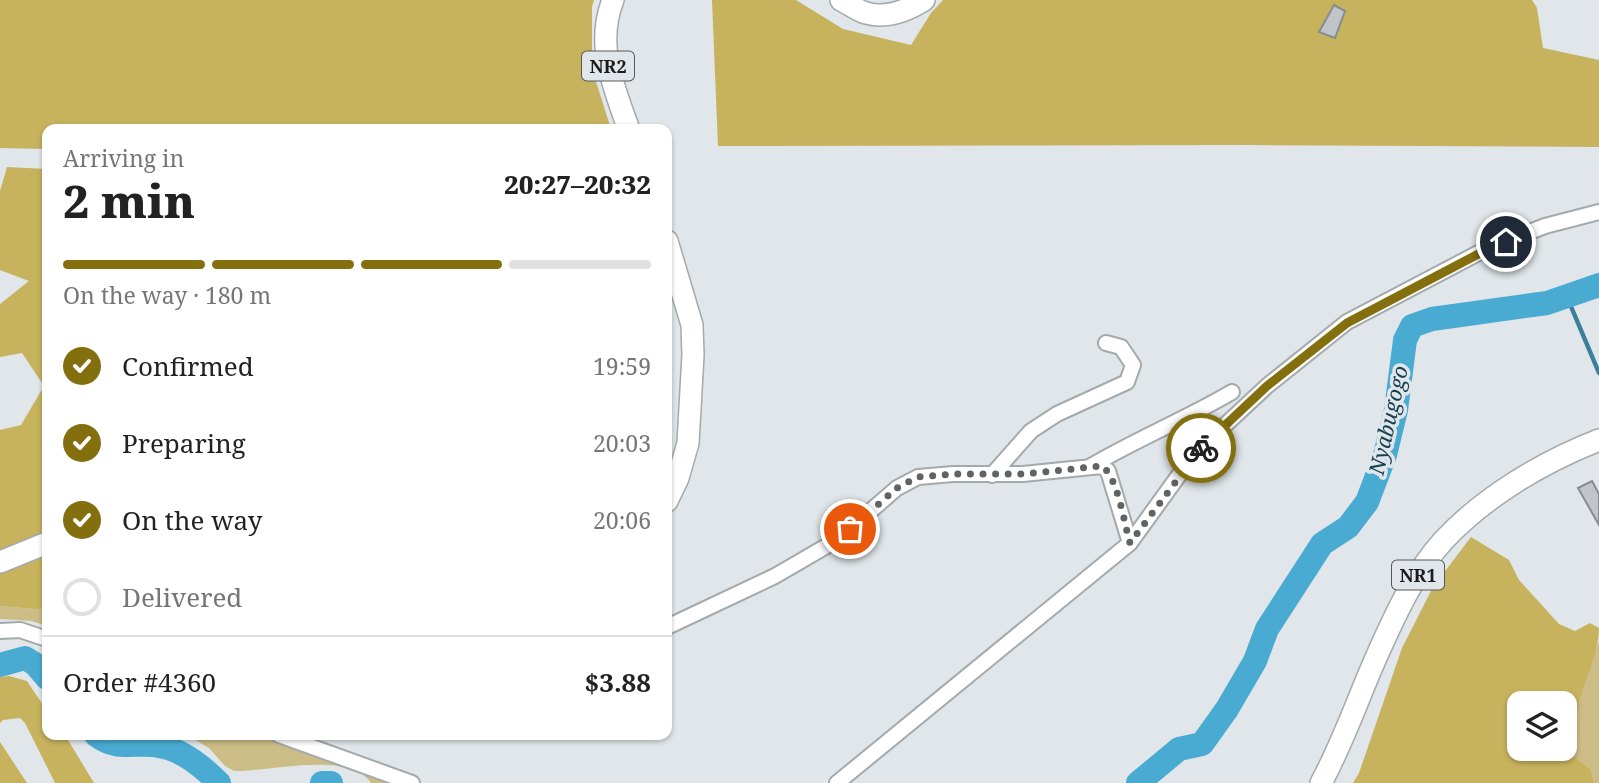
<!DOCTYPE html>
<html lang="en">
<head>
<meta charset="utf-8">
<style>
  body { margin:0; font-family:"Noto Serif",serif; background:#f2f2f2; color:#222; height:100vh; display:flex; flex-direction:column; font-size:26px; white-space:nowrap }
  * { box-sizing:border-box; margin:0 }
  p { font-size:23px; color:#767676 }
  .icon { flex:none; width:38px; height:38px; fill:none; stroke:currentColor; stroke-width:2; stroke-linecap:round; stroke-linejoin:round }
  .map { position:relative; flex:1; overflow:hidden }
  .details { position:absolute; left:42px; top:124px; width:630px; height:616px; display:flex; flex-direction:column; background:#fff; border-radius:14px; box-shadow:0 2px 5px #0004 }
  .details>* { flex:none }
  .fabs { position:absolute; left:1507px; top:691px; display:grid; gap:14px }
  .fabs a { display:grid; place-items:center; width:70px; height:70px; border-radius:14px; background:#fff; box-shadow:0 2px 5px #0004; font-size:35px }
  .pin { position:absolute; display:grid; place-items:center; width:60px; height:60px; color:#fff; margin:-30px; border:4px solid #fff; border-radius:50%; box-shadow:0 2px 7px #0007 }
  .courier { position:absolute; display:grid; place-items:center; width:70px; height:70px; margin:-35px; border:5px solid #836f0e; border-radius:50%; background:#fff; color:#222; box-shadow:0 2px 9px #0007 }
  .headline em { font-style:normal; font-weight:800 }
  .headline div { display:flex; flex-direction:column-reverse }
  .headline { display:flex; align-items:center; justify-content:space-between; height:119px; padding:0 21px }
  h1 { font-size:46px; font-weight:800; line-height:52px }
  .bar { display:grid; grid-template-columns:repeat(4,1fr); gap:10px 7px; align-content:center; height:84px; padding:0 21px }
  .bar i { height:9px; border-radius:5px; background:#e0e0e0 }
  .bar .on { background:#836f0e }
  .bar p { grid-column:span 4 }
  .line { display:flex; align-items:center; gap:18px; padding:0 21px; border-top:2px solid #e0e0e0 }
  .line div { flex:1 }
  ol { padding:0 21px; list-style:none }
  li { display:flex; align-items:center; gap:21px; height:77px }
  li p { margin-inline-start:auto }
  li .icon { padding:7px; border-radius:50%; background:#836f0e; color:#fff; stroke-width:4 }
  li:last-child { color:#767676 }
  li i { width:38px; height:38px; border:4px solid #e0e0e0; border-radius:50% }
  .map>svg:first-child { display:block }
  .green { fill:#cbbd85 }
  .forest { fill:#c7b25e }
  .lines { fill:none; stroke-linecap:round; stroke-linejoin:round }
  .stream { stroke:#3b7f9c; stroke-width:4.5 }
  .river { stroke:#49aad2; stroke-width:24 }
  .building { fill:#bfc5c8; stroke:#868c8f; stroke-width:2 }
  .minor-casing { stroke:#a4aaac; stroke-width:18 }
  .highway-casing { stroke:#a4aaac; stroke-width:24 }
  .minor { stroke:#fff; stroke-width:14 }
  .highway { stroke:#fff; stroke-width:21 }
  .done { stroke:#5f6364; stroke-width:7; stroke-dasharray:0 12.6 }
  .route { stroke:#836f0e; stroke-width:9 }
  .labels { text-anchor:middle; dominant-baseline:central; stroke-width:7; stroke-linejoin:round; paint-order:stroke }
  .shield { fill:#e0e6e9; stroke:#55595a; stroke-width:2 }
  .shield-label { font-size:18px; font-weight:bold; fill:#1a1c1d }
  .water-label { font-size:21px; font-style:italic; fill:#174152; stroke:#e0e6e9 }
</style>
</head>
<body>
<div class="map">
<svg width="1599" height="783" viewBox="0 0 1599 783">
  <rect width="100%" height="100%" fill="#e0e6e9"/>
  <!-- green -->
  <g class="green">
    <path d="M0 606 47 610V626L31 621 0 619Z"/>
    <path d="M1599 641V783H1594L1591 770 1565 749V727L1577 717 1578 700Z"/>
    <path d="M187 735H271L293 745 399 780 389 783H371C350 750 268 772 234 771L225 766 209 748Z"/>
  </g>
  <!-- forest -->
  <g class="forest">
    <path d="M0 0H594L592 7V69L611 129 47 130V149L0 148Z"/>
    <path d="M712 0H796L843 29 911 45 931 13 943 0H1532L1537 8 1543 48 1599 60V147L1248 145 718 146Z"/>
    <path d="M7 167 47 169V610L0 606V430L21 425 44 386 22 353 0 357V304L29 281 0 270V191Z"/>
    <path d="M1471 537 1509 560 1519 580 1559 624 1575 631 1590 623 1599 628C1599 659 1579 686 1577 717L1565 727 1564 704H1519V749H1565L1591 770 1594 783H1353L1359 773 1402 648 1433 587Z"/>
    <path d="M9 676 27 681 47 711V735H65L94 783H55L25 723 20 718 3 720 0 723V677Z"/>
    <path d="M0 742 27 783H0Z"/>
  </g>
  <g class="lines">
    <!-- stream -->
    <path class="stream" d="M1567 297 1599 373"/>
    <!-- river -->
    <g class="river">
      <path d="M0 665 25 658 35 664 47 678"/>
      <path d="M96 735C118 752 136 741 159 746 182 749 203 767 219 783"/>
      <path d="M322 783H331"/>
      <path d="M1138 783 1179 749 1202 744 1227 709 1255 661 1267 629 1322 544 1348 527 1367 502 1385 455 1396 410 1405 340 1412 326 1432 319 1547 303 1599 285"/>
    </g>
  </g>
  <!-- building -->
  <g class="building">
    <path d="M1334 5 1345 11 1335 38 1319 32Z"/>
    <path d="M1592 481 1599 494V525L1578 488Z"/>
  </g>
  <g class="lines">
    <defs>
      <g id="minor">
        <path d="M1091 466C1137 439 1186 419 1232 392"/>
        <path d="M992 475 1031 431 1057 414 1127 382 1133 365 1121 347 1106 343"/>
        <path d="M667 627 775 576 837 540 897 488 918 477 953 474H1023L1102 466 1108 471 1130 543"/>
        <path d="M0 631 20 630 47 639"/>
        <path d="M279 735 412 783"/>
        <path d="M837 783 1130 543 1195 453 1267 386 1347 322 1486 249 1545 226 1599 212"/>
      </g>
      <g id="highway">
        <path d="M613 0C595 46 614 87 629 130"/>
        <path d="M841 0C849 4 858 11 866 13 886 19 908 10 924 0"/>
        <path d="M667 241 692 325 693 355 688 443 678 478 667 501"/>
        <path d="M0 562 47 543"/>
        <path d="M1321 783C1344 741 1359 695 1379 651 1396 613 1415 572 1443 541 1485 496 1543 462 1599 440"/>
      </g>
    </defs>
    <!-- minor casing -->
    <use href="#minor" class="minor-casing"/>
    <!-- highway casing -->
    <use href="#highway" class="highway-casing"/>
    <!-- minor -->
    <use href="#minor" class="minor"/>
    <!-- highway -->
    <use href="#highway" class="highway"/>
  </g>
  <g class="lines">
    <!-- done -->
    <path class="done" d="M850 529 897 488 918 477 953 474H1023L1102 466C1118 478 1124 523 1130 543L1201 448"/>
    <!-- route -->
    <path class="route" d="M1201 448 1267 386 1347 323 1486 250 1506 242"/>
  </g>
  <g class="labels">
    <!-- shield labels -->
    <g class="shield">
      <rect x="582" y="51.5" width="52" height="29" rx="5"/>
      <rect x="1392" y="560.5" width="52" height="29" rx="5"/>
    </g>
    <g class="shield-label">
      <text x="608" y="66">NR2</text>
      <text x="1418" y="575">NR1</text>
    </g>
    <!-- water labels -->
    <g class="water-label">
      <text transform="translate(1388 420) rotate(-77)">Nyabugogo</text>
    </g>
  </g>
</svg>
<div class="fabs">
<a><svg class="icon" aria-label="layers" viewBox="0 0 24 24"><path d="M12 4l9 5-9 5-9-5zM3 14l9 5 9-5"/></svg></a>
</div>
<div class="pin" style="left:850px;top:529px;background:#ea580c"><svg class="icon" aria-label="bag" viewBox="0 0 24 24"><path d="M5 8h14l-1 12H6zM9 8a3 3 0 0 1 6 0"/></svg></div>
<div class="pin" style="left:1506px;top:242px;background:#1f2937"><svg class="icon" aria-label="home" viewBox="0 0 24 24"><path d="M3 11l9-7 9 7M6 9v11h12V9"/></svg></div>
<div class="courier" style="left:1201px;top:448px"><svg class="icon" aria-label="bike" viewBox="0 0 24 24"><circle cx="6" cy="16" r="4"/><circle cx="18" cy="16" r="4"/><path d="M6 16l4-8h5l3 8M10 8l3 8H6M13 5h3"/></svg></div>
<section class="details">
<div class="headline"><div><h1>2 min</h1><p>Arriving in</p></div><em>20:27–20:32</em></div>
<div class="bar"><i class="on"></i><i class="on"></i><i class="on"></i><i></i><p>On the way · 180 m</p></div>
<ol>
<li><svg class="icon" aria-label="check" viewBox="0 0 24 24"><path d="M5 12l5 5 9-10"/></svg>Confirmed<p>19:59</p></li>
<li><svg class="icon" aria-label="check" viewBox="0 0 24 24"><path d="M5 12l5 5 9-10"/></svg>Preparing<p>20:03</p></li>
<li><svg class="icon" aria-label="check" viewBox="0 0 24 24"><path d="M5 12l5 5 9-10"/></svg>On the way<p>20:06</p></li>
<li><i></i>Delivered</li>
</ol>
<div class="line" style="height:91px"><div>Order #4360</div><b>$3.88</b></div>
</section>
</div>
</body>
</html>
